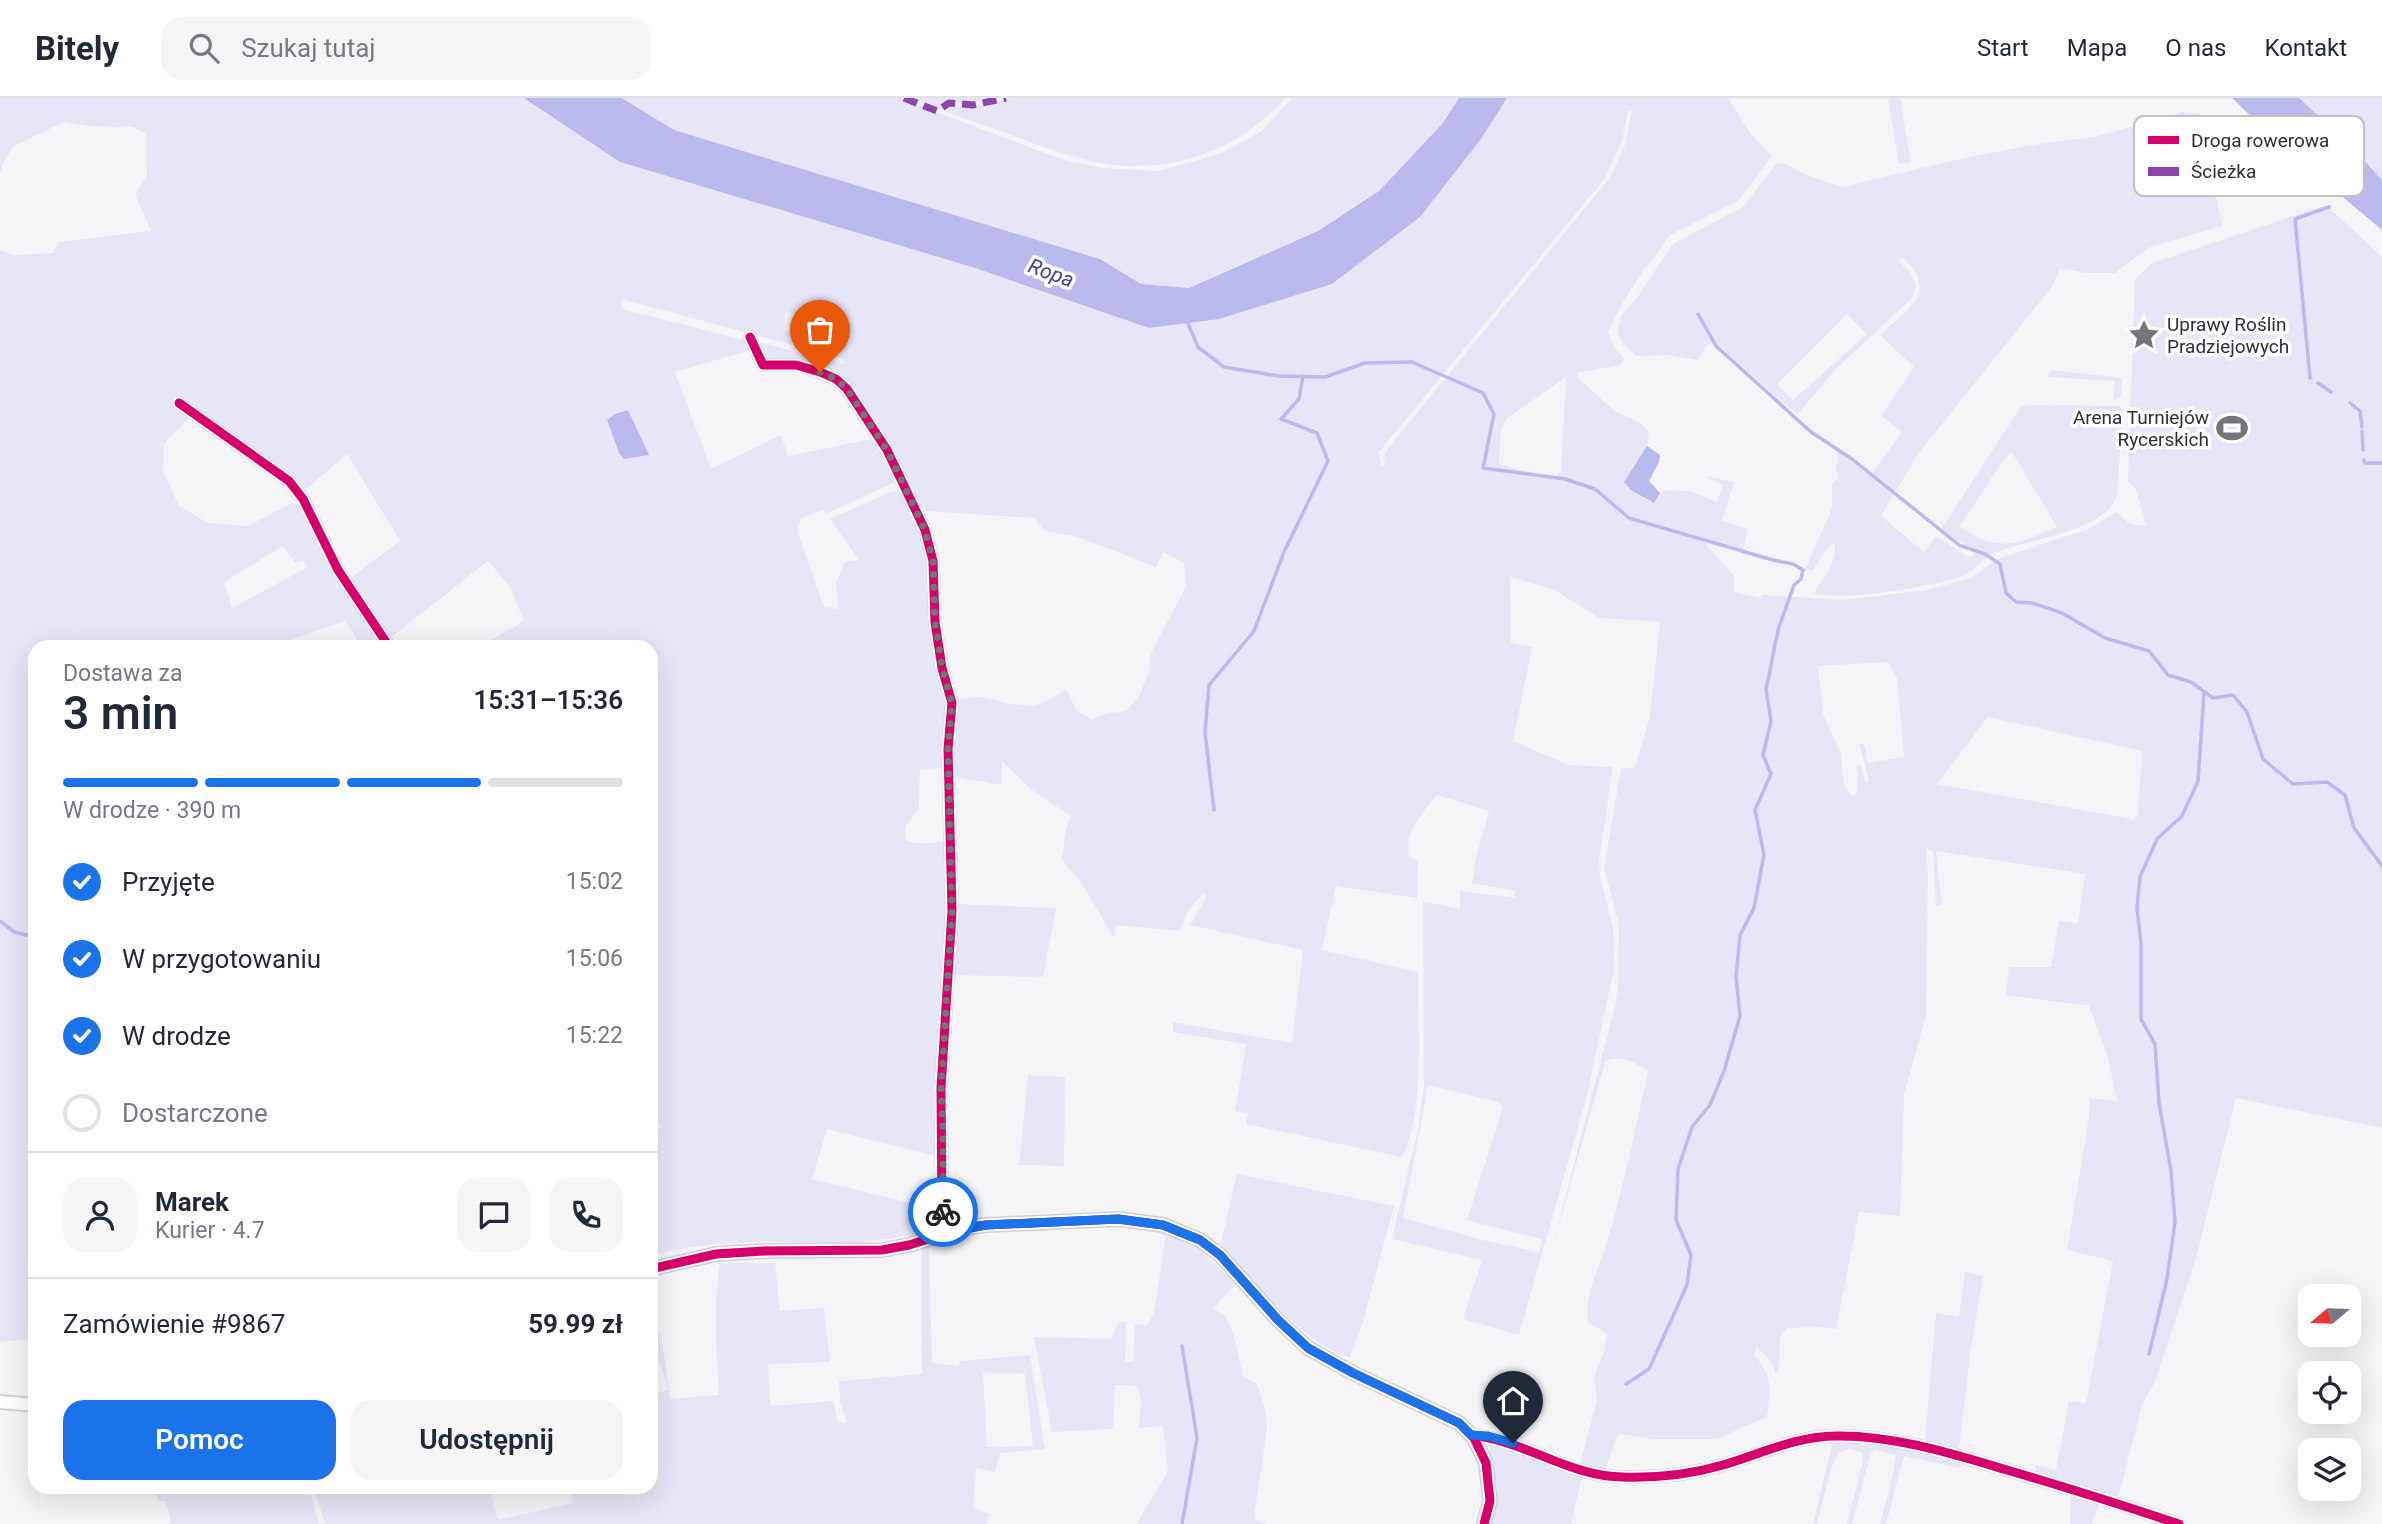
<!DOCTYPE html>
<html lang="pl">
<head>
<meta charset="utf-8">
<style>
  body { margin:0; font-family:Roboto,sans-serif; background:#f6f6f7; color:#1f2937; height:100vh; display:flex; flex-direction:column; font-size:26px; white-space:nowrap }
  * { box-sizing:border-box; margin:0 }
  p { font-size:23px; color:#747a83 }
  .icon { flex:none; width:38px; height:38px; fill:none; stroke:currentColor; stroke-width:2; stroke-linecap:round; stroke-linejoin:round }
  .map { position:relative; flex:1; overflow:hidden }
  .drawer { position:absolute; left:28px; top:542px; width:630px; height:854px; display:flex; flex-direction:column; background:#fff; border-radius:21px; box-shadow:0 7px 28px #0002 }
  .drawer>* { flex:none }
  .needle { width:46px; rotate:251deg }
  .tools { position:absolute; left:2298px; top:1186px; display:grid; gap:14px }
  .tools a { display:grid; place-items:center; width:63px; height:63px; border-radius:14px; background:#fff; box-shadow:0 7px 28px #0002; font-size:35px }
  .pin { position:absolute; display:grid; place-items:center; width:60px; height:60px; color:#fff; margin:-72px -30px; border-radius:50% 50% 50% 0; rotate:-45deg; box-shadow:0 0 7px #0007 }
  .pin .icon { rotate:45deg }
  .courier { position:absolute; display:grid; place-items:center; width:70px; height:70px; margin:-35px; border:5px solid #1a73e8; border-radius:50%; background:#fff; color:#222; box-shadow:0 2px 9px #0007 }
  .head em { font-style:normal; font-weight:600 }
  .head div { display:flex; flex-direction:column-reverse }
  .head { display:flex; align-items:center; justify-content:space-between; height:119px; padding:0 35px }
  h1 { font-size:46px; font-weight:600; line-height:52px }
  .bar { display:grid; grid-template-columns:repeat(4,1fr); gap:10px 7px; align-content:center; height:84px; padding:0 35px }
  .bar i { height:9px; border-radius:5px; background:#e0e1e3 }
  .bar .on { background:#1a73e8 }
  .bar p { grid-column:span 4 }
  .line { display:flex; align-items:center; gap:18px; padding:0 35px; border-top:2px solid #e0e1e3 }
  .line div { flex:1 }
  .round { display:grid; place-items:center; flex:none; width:74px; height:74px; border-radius:21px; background:#f6f6f7 }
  ol { padding:0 35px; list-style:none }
  li { display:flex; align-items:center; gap:21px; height:77px }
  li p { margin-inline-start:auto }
  li .icon { padding:7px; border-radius:50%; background:#1a73e8; color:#fff; stroke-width:4 }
  li:last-child { color:#747a83 }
  li i { width:38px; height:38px; border:4px solid #e0e1e3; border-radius:50% }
  .cta { display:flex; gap:14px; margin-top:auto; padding:14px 35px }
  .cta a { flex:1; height:80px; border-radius:21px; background:#1a73e8; color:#fff; font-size:28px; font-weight:600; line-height:80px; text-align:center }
  .cta a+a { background:#f6f6f7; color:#1f2937 }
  header { display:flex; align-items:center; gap:42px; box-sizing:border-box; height:98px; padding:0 35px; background:#fff; border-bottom:2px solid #e0e1e3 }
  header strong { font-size:33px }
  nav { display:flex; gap:38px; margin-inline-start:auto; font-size:24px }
  .search { width:490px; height:63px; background:#f6f6f7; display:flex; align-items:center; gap:18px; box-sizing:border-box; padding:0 24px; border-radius:21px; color:#747a83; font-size:26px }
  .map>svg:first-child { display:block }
  .green { fill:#e6e6f8; fill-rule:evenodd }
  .water { fill:#bbbaef }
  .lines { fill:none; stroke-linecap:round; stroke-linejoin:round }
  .stream { stroke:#bbbaef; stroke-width:3.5 }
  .minor-casing { stroke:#d1d1d3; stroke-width:14 }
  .tertiary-casing { stroke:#d1d1d3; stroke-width:16 }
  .minor { stroke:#fefefe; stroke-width:10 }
  .tertiary { stroke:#fefefe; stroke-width:12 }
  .quiet { stroke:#8e44ad; stroke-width:7; stroke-dasharray:14 7; stroke-linecap:butt }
  .cycleway-casing { stroke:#fff; stroke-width:13 }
  .cycleway { stroke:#d6006c; stroke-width:9 }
  .done { stroke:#757577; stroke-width:7; stroke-dasharray:0 12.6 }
  .route { stroke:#1a73e8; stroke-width:9 }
  .labels { text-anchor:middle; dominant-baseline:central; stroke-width:7; stroke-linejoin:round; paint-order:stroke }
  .poi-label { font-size:19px; fill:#303032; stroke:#fff; text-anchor:start }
  .water-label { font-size:21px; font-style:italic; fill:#494096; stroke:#fff }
  .key { fill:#fff; stroke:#c1c1c2; stroke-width:2 }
  .key-label { font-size:19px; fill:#303032 }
</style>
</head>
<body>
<header>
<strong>Bitely</strong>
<div class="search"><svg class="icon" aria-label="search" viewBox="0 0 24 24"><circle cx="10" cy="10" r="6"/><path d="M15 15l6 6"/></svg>Szukaj tutaj</div>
<nav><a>Start</a><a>Mapa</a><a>O nas</a><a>Kontakt</a></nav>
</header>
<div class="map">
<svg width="2382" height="1426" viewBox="0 0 2382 1426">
  <rect width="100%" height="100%" fill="#f5f5f8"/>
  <!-- green -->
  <g class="green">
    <path d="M0 0H524L620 64 972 169 1149 230 1332 186 1420 119 1481 41 1507 0H1728L1750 35 1772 58 1739 102 1670 137 1653 161 1646 168 1623 204 1608 234 1614 249 1625 261 1619 267 1577 275 1578 280 1616 314 1637 323 1649 333 1647 348 1625 386 1654 404 1664 392 1690 393 1717 404 1723 387 1709 381 1707 378 1734 384 1722 423 1748 431 1743 451 1629 418 1628 421 1674 433 1704 444 1734 478V494L1761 500 1762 497 1844 502 1927 492 1971 480 1997 461 2089 431 2116 414 2130 426 2146 428 2136 391 2128 384 2135 181 2152 165 2326 107 2382 159V1030L2236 1000 2196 1161 2155 1284 2142 1307 2118 1401 2036 1376V1367L2056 1372 2069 1303 2086 1305 2113 1163 2067 1152 2087 1032 2090 1008 2089 1000 2117 1003 2108 960 2089 908 2006 897 2009 869H2051L2059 823 2078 825 2085 776 1936 753 1942 807 1936 808 1933 753 1926 750 1928 777 1926 917 1904 997 1900 1118 1859 1114 1836 1231 1818 1229 1787 1230 1780 1238 1779 1274 1775 1275 1771 1263 1757 1249 1754 1258C1774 1277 1770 1294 1767 1319L1716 1341H1655L1618 1336 1605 1372 1580 1365 1597 1303 1594 1278 1604 1254 1607 1236 1588 1224C1584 1195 1600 1169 1608 1141 1624 1086 1636 1029 1648 973 1637 966 1618 955 1605 964L1551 1155 1615 908 1618 890 1619 826 1604 770 1621 671 1635 669 1650 618 1660 524 1599 520 1555 492 1510 479 1511 545 1532 549 1513 643 1568 667 1613 669 1599 763 1600 779 1613 829 1614 871 1587 997 1519 1237 1463 1221 1482 1162 1392 1141 1418 1031 1424 989 1423 803 1460 811V793L1515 800V793L1472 785 1476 760 1489 713 1437 697C1423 714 1404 734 1409 758L1418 764 1417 800 1336 788 1322 852 1418 874C1418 924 1425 1017 1402 1059L1246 1026 1248 1015 1235 1013 1246 946 1173 934V924L1292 945 1303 852 1190 827 1206 800 1204 794 1187 814 1180 833 1116 827 1114 840 1082 786 1062 762 1066 730 1071 718 1032 692 1002 663 1001 687 951 678 955 610 959 602C1002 589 1017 629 1066 591L1077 613 1092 621 1104 616 1126 613 1139 598 1148 576 1151 555 1186 488 1184 465 1163 454 1156 469 1078 439 1045 433 1034 420 926 413 918 403 892 351 856 291 843 279 823 271 796 264 764 263 754 243 844 266 842 260 621 201 623 211 747 243 751 252 675 274 711 371 781 337 788 358 876 340 897 383 826 416 823 412 801 420 797 432 824 509 838 511 836 484 845 464 859 462 830 421 893 393 905 396 920 431 924 449 930 504 949 607 945 669 920 672 919 710 905 729V741C918 748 932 745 947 743L949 807 940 1059 827 1031 812 1081 936 1111 938 1118 935 1130C877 1150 818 1143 758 1144 722 1144 686 1149 651 1157V1047L661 1028 651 1012V959L653 957 651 949V550L479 549 524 523 510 489 488 463 389 541 350 480 400 443 347 356 303 394 194 316 164 345 163 373 179 408 208 425 248 428 292 405 302 410 342 488 385 549H362L345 523 270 549 35 550V1241L0 1244V152L14 157 53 155 59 144 151 133 135 96 147 78 146 36 132 29 88 28 64 24 14 48 4 63 0 76ZM1628 13H1632L1625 47 1611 78 1385 354 1384 368 1381 367 1379 354 1605 80 1622 43ZM785 214 849 225 841 245 784 232ZM1566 279 1561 374 1557 378C1539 375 1516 374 1499 365L1501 331 1507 320ZM628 313 648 357 624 361 619 355 607 322ZM283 448 295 465 303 463 308 469 232 510 224 484ZM1888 564 1897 580 1904 659 1868 665 1864 646 1859 645 1869 683 1865 684 1861 667 1856 668 1858 678 1857 695 1854 698 1847 693 1844 686 1841 656 1823 616 1818 568ZM1988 619 2142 653 2138 716 2133 721 1937 686ZM1428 987 1498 1004 1503 1009 1467 1122 1542 1141 1539 1154 1487 1143 1403 1120Z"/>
    <path d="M622 0H899L1064 62 1102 70 1160 73 1222 55 1262 33 1292 0H1459L1442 26 1379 93 1318 133 1189 190 1141 186 1100 161 674 32Z"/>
    <path d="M911 0H997L968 5 949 4V7L971 9 1014 0H1285C1234 58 1157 81 1082 61 1058 55 1034 45 1011 37 978 25 944 13 911 0Z"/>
    <path d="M1888 0H1900L1911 64 1899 66Z"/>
    <path d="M2299 0H2382V82L2348 45Z"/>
    <path d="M2183 14C2206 15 2222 24 2240 38L2207 76 2217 102 2222 128 2150 149 2115 175H2085L2060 170 2054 186 1918 356 1881 418 1924 454 1936 438 1967 458H1972L1977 452 1940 433 2020 310 2026 307 2120 308 2123 315 2117 396C2111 433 2022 442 1992 456 1979 463 1973 476 1957 480 1924 489 1847 504 1814 495 1825 476 1836 469 1835 444L1825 453 1813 472 1804 473 1829 418 1832 407V386L1838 380 1835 368 1838 364 1837 351 1870 378 1902 334 1881 318 1914 269 1880 237C1907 212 1941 193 1902 159L1898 163 1907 171 1916 186 1913 199 1835 272 1797 317 1714 243 1706 248 1698 262 1666 257 1636 258 1623 246 1617 233 1621 219 1639 197 1673 146 1743 109 1776 66 1784 65 1804 76 1842 89 1969 59 2044 45 2095 39ZM1847 216 1867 236 1793 302 1777 286ZM2012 354 2057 429C2018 446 1997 456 1960 428L2004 361Z"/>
    <path d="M2052 272 2122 280 2121 299 2113 303 2115 283 2046 279Z"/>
    <path d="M956 806 1056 810 1043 879 953 877Z"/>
    <path d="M1028 977 1065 979 1064 1068 1019 1067Z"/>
    <path d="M1237 1076 1394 1108 1363 1224 1350 1259C1309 1252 1251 1179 1220 1150Z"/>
    <path d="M1166 1136 1198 1151 1236 1185 1213 1211 1226 1218 1234 1238 1243 1278 1257 1286 1266 1314 1267 1331 1255 1412V1421L1268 1426H1139L1138 1423 1168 1374 1163 1328 1139 1330 1141 1304 1138 1288 1115 1287 1113 1331 1052 1334 1034 1239 1112 1241 1118 1223 1126 1224 1125 1264H1133L1135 1226 1147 1227 1154 1215Z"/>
    <path d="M929 1146 932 1265 959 1268 960 1263 1030 1257 1045 1351 1000 1355 995 1374 976 1370 973 1409 989 1416 987 1424 990 1426H325L314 1390H489L498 1422 573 1405 570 1390H651V1297L668 1292 655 1247 651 1248V1238L661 1236 670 1301 719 1297C716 1253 713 1208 720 1165H775L780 1213 824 1210 830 1264 768 1266 770 1308 833 1303 838 1324 847 1325 840 1303 839 1283 922 1276 921 1148ZM983 1275 1025 1276 1033 1348 987 1349Z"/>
    <path d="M1965 1174 1983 1178 1970 1257 1959 1351 1925 1341 1936 1215 1959 1219Z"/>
    <path d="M1833 1343 1886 1345 1961 1363 1960 1370 1904 1358 1886 1426H1880L1892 1381 1896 1357 1875 1352 1871 1355 1852 1426H1847L1863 1362V1355L1849 1351 1838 1355 1831 1371 1817 1426H1813Z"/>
    <path d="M1490 1348 1520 1352 1582 1378 1571 1426H1492L1498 1393 1489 1353Z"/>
    <path d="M155 1390H309L319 1426H171L166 1403H158Z"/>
    <path d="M2071 1395 2099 1405 2092 1426H2070Z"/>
  </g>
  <!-- water -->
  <g class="water">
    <path d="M524 0H622L674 32 1100 161 1141 186 1189 190 1318 133 1379 93 1442 26 1459 0H1507L1481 41 1420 119 1332 186 1219 221 1149 230 972 169 620 64Z"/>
    <path d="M2232 0H2299L2348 45 2382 82V132L2282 48Z"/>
    <path d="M628 312 649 357 624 361 619 355 607 322 615 316Z"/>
    <path d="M1647 348 1660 357 1659 364 1649 383 1660 395 1654 405 1631 392 1624 384Z"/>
  </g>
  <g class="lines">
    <!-- stream -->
    <g class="stream">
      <path d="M1698 216 1716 248 1811 334 1852 361 1959 447 1985 456 2000 466 2006 495 2016 504 2032 505 2062 515 2105 540 2149 553 2168 577 2191 584 2213 600 2233 597 2247 614 2263 661 2293 686 2327 684 2345 697 2354 730 2382 768"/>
      <path d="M1187 223 1198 249 1224 269 1279 278 1325 279 1365 265 1412 264 1483 295 1494 316 1483 370 1565 381 1595 391 1629 420 1773 462 1793 466 1803 472 1801 481 1794 487 1778 532 1766 592 1771 623 1763 657 1771 676 1755 712 1764 757 1754 810 1740 837 1736 879 1740 918 1724 973 1710 1007 1692 1029 1678 1071 1676 1122 1691 1157 1687 1187 1649 1271 1626 1286"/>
      <path d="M2310 280 2295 121 2329 109"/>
      <path d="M2318 285 2331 294"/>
      <path d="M2350 305 2360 313 2362 329"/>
      <path d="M2362 333 2363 352"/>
      <path d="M2364 362 2365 365H2382"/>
      <path d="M1214 712 1205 634 1209 587 1254 533 1284 454 1328 363 1317 335 1281 321 1299 301 1303 278"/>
      <path d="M0 823 14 834 35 839"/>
      <path d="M1182 1248 1197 1340 1182 1426"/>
      <path d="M2149 1256 2167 1181 2175 1124 2171 1073 2159 1005 2155 946 2141 921V845L2137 810 2140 779 2157 741 2182 718 2198 683 2204 595"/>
    </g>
    <defs>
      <g id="minor">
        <path d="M750 239 763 267H796L820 274 836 281 847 291 887 352 925 432 933 463 935 524 942 570 952 605 948 651 952 813 941 990 942 1115 946 1135"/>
        <path d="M179 305 289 383 303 401 338 472 390 550"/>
        <path d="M1471 1337C1524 1342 1570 1379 1623 1379 1656 1380 1692 1376 1723 1367 1760 1356 1797 1338 1836 1338 1893 1337 1953 1356 2007 1372 2065 1389 2122 1407 2179 1426"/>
      </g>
      <g id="tertiary">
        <path d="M651 1171 716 1156 764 1153 882 1152 909 1147 963 1130 986 1127 1118 1121 1163 1127 1200 1142 1220 1157 1278 1222 1308 1250 1353 1275 1459 1325 1474 1340 1486 1365 1490 1403 1484 1426"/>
        <path d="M0 1304 35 1307"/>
      </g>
    </defs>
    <!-- minor casing -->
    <use href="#minor" class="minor-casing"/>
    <!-- tertiary casing -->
    <use href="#tertiary" class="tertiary-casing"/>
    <!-- minor -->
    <use href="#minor" class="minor"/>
    <!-- tertiary -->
    <use href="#tertiary" class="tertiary"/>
    <!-- quiet -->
    <path class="quiet" d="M904 0 937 13 949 5 973 7 1006 0"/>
    <defs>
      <g id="cycleway">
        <path d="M750 239 763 267H796L820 274 836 281 847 291 887 352 925 432 933 463 935 524 942 570 952 605 948 651 952 813 941 990 942 1115 946 1135"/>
        <path d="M179 305 289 383 303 401 338 472 390 550"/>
        <path d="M651 1171 716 1156 764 1153 882 1152 909 1147 963 1130 986 1127 1118 1121 1163 1127 1200 1142 1220 1157 1278 1222 1308 1250 1353 1275 1459 1325 1474 1340 1486 1365 1490 1403 1484 1426"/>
        <path d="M1471 1337C1524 1342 1570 1379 1623 1379 1656 1380 1692 1376 1723 1367 1760 1356 1797 1338 1836 1338 1893 1337 1953 1356 2007 1372 2065 1389 2122 1407 2179 1426"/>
      </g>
    </defs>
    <!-- cycleway casing -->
    <use href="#cycleway" class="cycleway-casing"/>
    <!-- cycleway -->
    <use href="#cycleway" class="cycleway"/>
  </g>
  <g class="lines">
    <!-- done -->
    <path class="done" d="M820 274 836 281 847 291 887 352 925 432 933 463 935 524 942 570 952 605 948 651 952 813 941 990 943 1033V1114"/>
    <!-- route -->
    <path class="route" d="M943 1114 946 1135 986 1127 1118 1121 1163 1127 1200 1142 1220 1157 1278 1222 1308 1250 1353 1275 1459 1325 1471 1337 1488 1338 1513 1345"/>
  </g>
  <!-- icons -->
  <defs>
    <symbol id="sight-bare" viewBox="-9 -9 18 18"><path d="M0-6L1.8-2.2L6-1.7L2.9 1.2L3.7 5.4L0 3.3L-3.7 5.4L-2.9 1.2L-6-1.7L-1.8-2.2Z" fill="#757577" stroke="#fff" stroke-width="2.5" paint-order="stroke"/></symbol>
    <symbol id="stadium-bare" viewBox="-9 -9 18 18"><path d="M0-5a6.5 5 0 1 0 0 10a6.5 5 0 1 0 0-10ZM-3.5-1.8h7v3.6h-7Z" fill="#757577" stroke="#fff" stroke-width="2.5" paint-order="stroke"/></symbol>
  </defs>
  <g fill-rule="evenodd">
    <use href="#sight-bare" x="2122" y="215" width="44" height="44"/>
    <use href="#stadium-bare" x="2210" y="308" width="44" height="44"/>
  </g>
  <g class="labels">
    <!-- poi labels -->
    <g class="poi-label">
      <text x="2167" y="226">Uprawy Roślin<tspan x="2167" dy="22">Pradziejowych</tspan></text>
      <text x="2209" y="319" text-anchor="end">Arena Turniejów<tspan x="2209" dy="22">Rycerskich</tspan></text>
    </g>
    <!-- water labels -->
    <g class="water-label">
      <text transform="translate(1051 175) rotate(20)">Ropa</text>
    </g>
  </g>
  <!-- legend -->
  <rect x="2134" y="18" width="230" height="80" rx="10" class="key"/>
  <rect x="2148" y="38" width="31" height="8" fill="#d6006c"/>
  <rect x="2148" y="69" width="31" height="9" fill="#8e44ad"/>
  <g class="key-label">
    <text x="2191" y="49">Droga rowerowa</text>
    <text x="2191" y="80">Ścieżka</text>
  </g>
</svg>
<div class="tools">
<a><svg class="needle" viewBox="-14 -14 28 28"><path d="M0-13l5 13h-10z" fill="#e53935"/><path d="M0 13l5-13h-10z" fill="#747a83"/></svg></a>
<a><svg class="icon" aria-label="locate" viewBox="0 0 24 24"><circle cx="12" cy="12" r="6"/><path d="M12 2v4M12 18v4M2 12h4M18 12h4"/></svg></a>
<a><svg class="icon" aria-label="layers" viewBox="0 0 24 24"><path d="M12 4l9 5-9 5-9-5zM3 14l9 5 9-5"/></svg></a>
</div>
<div class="pin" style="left:820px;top:274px;background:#ea580c"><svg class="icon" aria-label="bag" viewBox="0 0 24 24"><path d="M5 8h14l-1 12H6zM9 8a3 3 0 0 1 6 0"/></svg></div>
<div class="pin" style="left:1513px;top:1345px;background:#1f2937"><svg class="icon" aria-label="home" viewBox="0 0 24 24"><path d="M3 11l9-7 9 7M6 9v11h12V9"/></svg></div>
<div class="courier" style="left:943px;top:1114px"><svg class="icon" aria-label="bike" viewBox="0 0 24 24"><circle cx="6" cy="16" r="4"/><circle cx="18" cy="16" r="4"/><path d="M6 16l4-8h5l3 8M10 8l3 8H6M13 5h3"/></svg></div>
<section class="drawer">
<div class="head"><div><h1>3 min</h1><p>Dostawa za</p></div><em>15:31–15:36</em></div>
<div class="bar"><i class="on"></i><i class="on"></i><i class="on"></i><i></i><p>W drodze · 390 m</p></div>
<ol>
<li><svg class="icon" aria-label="check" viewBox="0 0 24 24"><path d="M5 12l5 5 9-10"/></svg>Przyjęte<p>15:02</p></li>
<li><svg class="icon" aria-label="check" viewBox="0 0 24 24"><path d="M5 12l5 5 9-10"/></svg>W przygotowaniu<p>15:06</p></li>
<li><svg class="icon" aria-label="check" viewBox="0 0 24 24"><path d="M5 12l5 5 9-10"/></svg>W drodze<p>15:22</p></li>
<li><i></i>Dostarczone</li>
</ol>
<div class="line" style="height:126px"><a class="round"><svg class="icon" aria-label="person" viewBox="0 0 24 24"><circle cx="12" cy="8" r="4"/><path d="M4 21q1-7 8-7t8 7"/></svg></a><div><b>Marek</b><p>Kurier · 4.7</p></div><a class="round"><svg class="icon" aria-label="chat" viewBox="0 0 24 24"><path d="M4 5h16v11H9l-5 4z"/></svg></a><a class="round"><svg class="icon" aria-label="phone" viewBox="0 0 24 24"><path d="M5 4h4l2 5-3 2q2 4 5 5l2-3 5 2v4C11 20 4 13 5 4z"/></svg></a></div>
<div class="line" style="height:91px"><div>Zamówienie #9867</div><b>59.99 zł</b></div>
<div class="cta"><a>Pomoc</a><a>Udostępnij</a></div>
</section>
</div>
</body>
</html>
